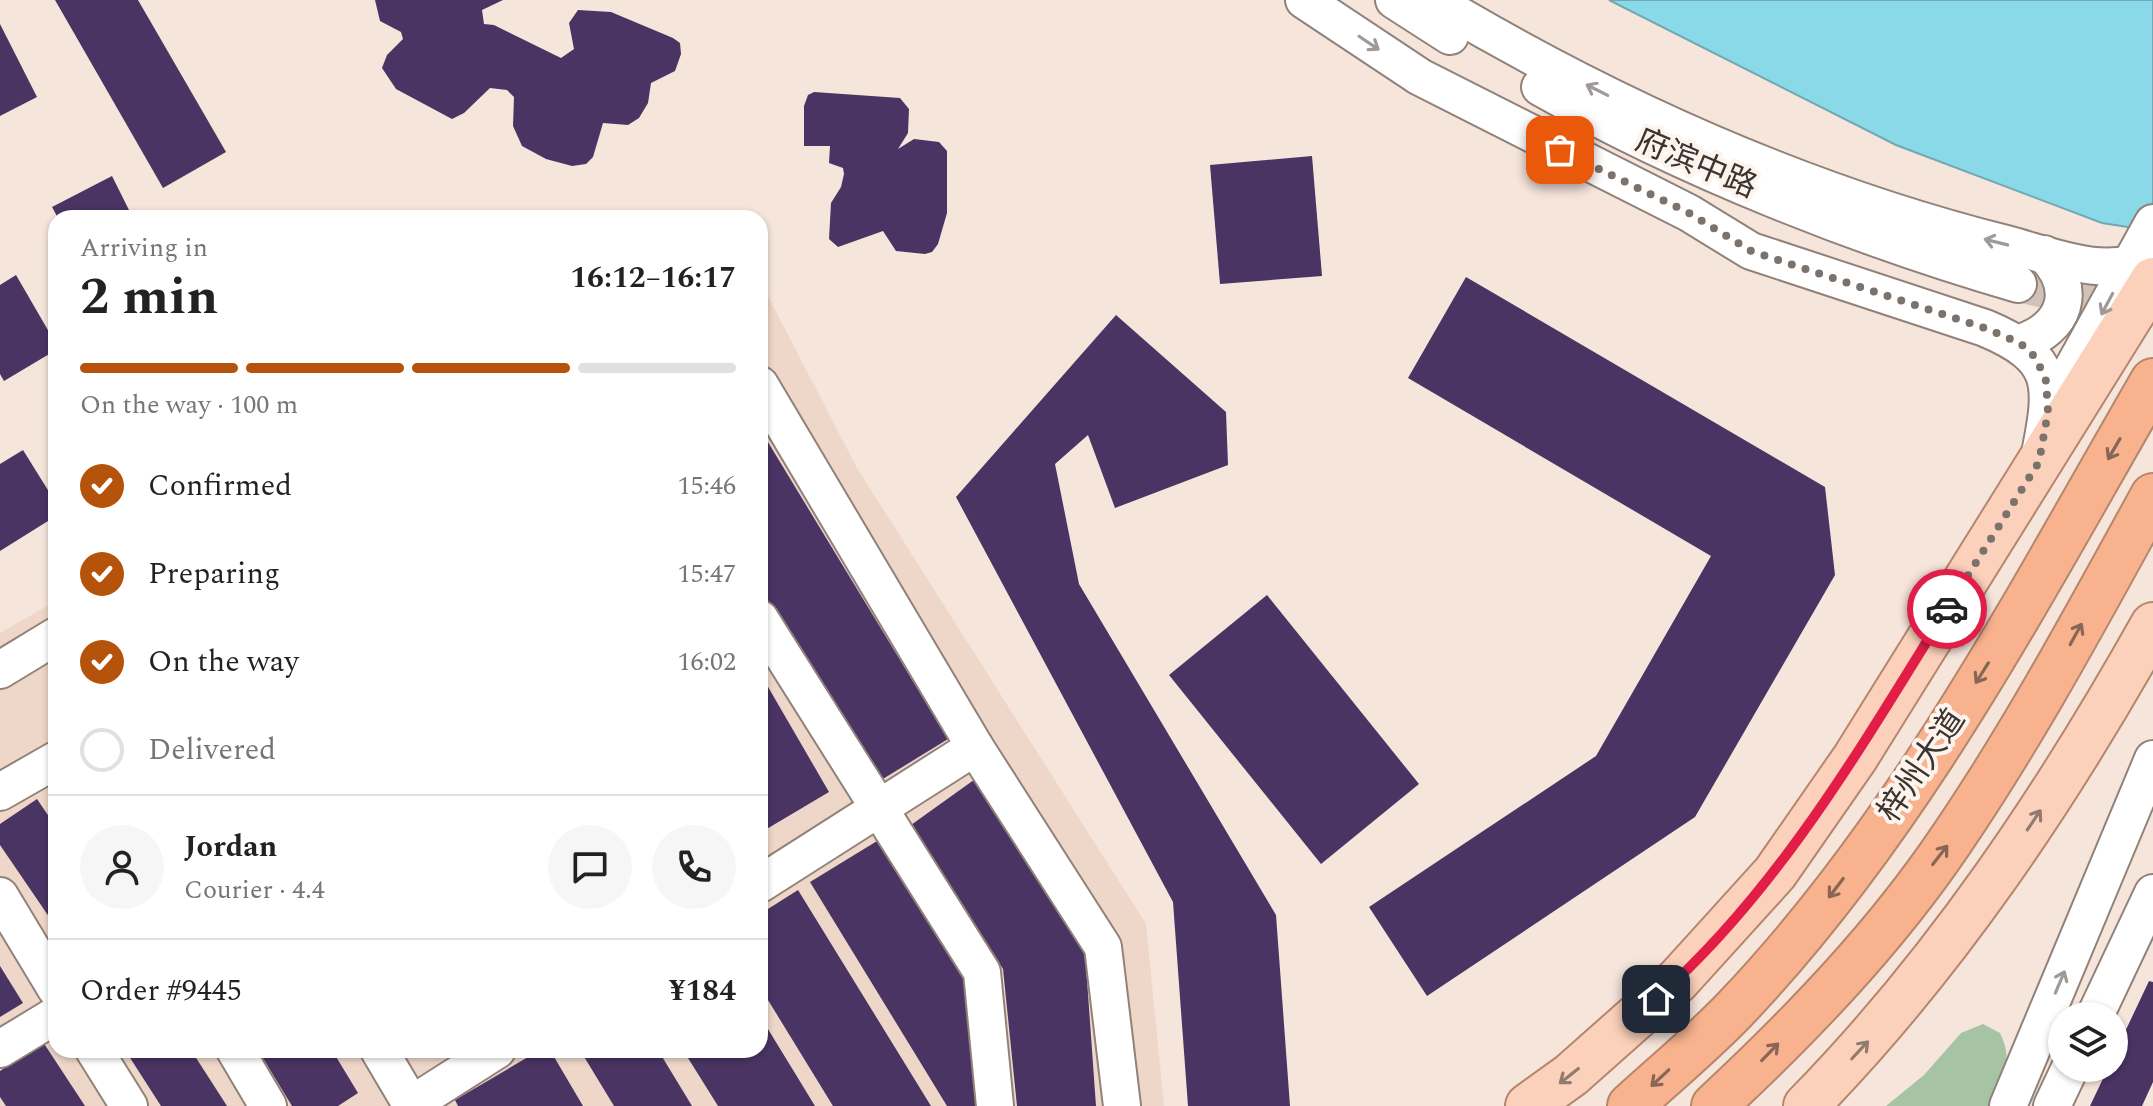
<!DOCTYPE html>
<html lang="en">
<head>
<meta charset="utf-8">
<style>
  body { margin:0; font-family:Spectral,"Noto Sans SC",serif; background:#f6f6f6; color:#222; height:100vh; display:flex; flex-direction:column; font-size:30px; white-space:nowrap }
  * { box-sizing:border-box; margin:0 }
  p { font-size:26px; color:#767676 }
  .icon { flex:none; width:44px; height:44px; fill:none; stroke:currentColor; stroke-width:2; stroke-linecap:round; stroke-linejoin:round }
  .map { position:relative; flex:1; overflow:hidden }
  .panel { position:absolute; left:48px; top:210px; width:720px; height:848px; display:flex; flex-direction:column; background:#fff; border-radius:24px; box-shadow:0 2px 6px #0004 }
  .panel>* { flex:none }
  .controls { position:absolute; left:2048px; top:1002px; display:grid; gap:16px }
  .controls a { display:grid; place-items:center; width:80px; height:80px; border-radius:50%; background:#fff; box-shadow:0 2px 6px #0004; font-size:40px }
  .pin { position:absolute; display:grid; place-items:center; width:68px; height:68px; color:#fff; margin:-34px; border-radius:16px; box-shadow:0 4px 12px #0006 }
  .courier { position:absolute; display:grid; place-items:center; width:80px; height:80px; margin:-40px; border:6px solid #e11d48; border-radius:50%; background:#fff; color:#222; box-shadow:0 2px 10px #0007 }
  .head em { font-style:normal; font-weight:700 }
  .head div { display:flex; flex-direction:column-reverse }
  .head { display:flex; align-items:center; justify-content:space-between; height:136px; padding:0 32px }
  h1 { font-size:52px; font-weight:700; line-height:60px }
  .bar { display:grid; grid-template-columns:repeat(4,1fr); gap:12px 8px; align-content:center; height:96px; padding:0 32px }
  .bar i { height:10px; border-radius:6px; background:#e0e0e0 }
  .bar .on { background:#b45309 }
  .bar p { grid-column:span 4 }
  .line { display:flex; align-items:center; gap:20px; padding:0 32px; border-top:2px solid #e0e0e0 }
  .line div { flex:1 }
  .round { display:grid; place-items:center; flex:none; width:84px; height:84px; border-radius:42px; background:#f6f6f6 }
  ol { padding:0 32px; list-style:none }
  li { display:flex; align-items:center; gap:24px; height:88px }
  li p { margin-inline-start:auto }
  li .icon { padding:8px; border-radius:50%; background:#b45309; color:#fff; stroke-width:4 }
  li:last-child { color:#767676 }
  li i { width:44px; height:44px; border:4px solid #e0e0e0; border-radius:50% }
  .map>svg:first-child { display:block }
  .built { fill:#eed7c9 }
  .green { fill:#a6c3a4 }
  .water { fill:#89d9e9; stroke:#72a8b2; stroke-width:2 }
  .building { fill:#493463 }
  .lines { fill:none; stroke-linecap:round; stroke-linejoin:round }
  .minor-tunnel { stroke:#d1c2b9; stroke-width:36; stroke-dasharray:36 18; stroke-linecap:butt }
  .minor-casing { stroke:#918279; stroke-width:40 }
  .major-casing { stroke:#b6866c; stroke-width:48 }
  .highway-casing { stroke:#b6866c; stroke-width:48 }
  .minor { stroke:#fff; stroke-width:36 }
  .major { stroke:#fbd1bb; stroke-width:44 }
  .highway { stroke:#f8b28d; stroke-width:44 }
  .oneway { stroke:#9d9a98 }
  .oneway2 { stroke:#876655 }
  .oneway3 { stroke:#917b6f }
  .done { stroke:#7c726c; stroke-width:8; stroke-dasharray:0 14.4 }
  .route { stroke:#e11d48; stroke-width:10 }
  .labels { text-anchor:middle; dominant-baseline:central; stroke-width:8; stroke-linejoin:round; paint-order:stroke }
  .street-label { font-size:32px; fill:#3b3430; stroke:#fef4ee }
</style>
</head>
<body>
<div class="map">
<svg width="2153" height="1106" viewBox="0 0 2153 1106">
  <rect width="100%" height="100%" fill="#f6e5db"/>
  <!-- built -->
  <path class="built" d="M760 281 857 468 1146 924 1164 1106H0V633L56 601V1050H760Z"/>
  <!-- green -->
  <path class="green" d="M1983 1024 2000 1033C2014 1061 2003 1079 1992 1106H1886L1924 1075 1961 1033Z"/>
  <!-- water -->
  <path class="water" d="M1609 0H2153V231L2102 223 1896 145Z"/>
  <!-- building -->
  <g class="building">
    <path d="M55 0H138L226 152 163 188Z"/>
    <path d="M375 0H503L482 10 484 24 494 25 561 58 574 49 569 23 578 10 611 12 673 38 680 43 681 54 675 71 651 83 648 103 639 118 628 125 603 123 593 157 586 164 572 166 546 159 522 146 513 126 514 97 507 90 490 88 464 113 452 119 396 89 382 68 387 55 403 39 401 32 380 21Z"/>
    <path d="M0 24 37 97 0 116Z"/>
    <path d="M814 92 900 98 909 109 908 133 898 149 914 139 939 142 947 151V213L938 244 932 252 925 254 896 251 883 231 838 247 829 239 831 203 841 187 844 174 843 168 829 163 830 146H804V106L808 95Z"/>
    <path d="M1312 156 1322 276 1220 284 1210 165Z"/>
    <path d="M112 176 133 218H58L52 207Z"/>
    <path d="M16 275 56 344V350L4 381 0 374V285Z"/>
    <path d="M1466 277 1825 487 1835 575 1695 817 1427 996 1369 907 1596 756 1711 556 1408 378Z"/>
    <path d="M1116 315 1226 412 1228 465 1115 508 1088 435 1055 464 1079 584 1276 915 1290 1106H1188L1173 902 956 497Z"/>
    <path d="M760 429 948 739 878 782 760 587Z"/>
    <path d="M23 450 56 503V516L0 551V464Z"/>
    <path d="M1267 595 1419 784 1321 864 1169 675Z"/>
    <path d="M760 673 829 792 760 833Z"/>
    <path d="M978 777 1085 952 1096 1106H1017L1003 969 911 825Z"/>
    <path d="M37 799 56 827V927L0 845V824Z"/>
    <path d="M882 838 970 982 985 1106H947L810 882Z"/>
    <path d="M798 890 931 1106H833L760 987V914Z"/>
    <path d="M0 966 23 1003 0 1017Z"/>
    <path d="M2149 981 2153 982V1082L2142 1106H2090L2108 1068H2114V1055Z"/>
    <path d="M760 1016 815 1106H718L683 1050H760Z"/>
    <path d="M43 1042 85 1106H6L0 1097V1071Z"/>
    <path d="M125 1050H191L227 1106H161Z"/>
    <path d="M258 1050H332L358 1093 338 1106H292Z"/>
    <path d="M540 1050H550L583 1106H458L455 1100Z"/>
    <path d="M580 1050H658L692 1106H614Z"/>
  </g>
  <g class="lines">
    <!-- minor-tunnel -->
    <path class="minor-tunnel" d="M2018 284 2138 311"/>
    <defs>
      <g id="minor">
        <path d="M1304 0 1420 77 1689 213 1751 251 1985 328C2056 358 2054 383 2040 454"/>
        <path d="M1394 0 1450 36"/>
        <path d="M1433 0C1612 107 1804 193 2006 244 2058 258 2100 278 2153 258"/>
        <path d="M1540 87C1687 170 1857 237 2018 284"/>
        <path d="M2020 343C2065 329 2079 289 2044 254"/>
        <path d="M760 385 975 747 1103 947 1122 1106"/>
        <path d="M2049 411 2153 223"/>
        <path d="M760 619 982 972 995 1106"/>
        <path d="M0 670 56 636"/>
        <path d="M0 792 56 760"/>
        <path d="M760 884 975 747"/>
        <path d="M0 896 56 989"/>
        <path d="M2095 1016 2153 893"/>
        <path d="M0 1049 56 1015"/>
        <path d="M94 1050 129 1106"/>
        <path d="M235 1050 268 1106"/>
        <path d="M379 1050 412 1106"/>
        <path d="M409 1106 497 1050"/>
        <path d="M2008 1106 2153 759"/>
        <path d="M2052 1106 2070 1068"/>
      </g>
      <g id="major">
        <path d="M1528 1106 1571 1075 1678 980 1775 873 1855 758 2153 280"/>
        <path d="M1806 1106C1945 964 2056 798 2153 625"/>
      </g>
      <g id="highway">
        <path d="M1630 1106C1666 1073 1704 1042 1737 1007 1910 825 2028 597 2153 381"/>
        <path d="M1714 1106C1800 1026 1885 938 1951 840 2026 730 2089 612 2153 496"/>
      </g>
    </defs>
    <!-- minor casing -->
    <use href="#minor" class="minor-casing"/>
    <!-- major casing -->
    <use href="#major" class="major-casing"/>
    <!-- highway casing -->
    <use href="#highway" class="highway-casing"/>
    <!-- minor -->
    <use href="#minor" class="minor"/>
    <!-- major -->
    <use href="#major" class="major"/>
    <!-- highway -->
    <use href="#highway" class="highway"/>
  </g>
  <!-- one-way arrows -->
  <defs><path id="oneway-shaft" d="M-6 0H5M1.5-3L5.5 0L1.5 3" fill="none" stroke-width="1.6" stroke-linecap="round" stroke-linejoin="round" transform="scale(2)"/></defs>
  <g class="oneway">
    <use href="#oneway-shaft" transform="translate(1369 43) rotate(34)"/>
    <use href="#oneway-shaft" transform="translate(1597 90) rotate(-153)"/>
    <use href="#oneway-shaft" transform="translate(1996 242) rotate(-166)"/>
    <use href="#oneway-shaft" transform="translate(2107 304) rotate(118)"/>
    <use href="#oneway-shaft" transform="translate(2060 982) rotate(-67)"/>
  </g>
  <g class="oneway2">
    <use href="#oneway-shaft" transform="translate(2114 449) rotate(120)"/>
    <use href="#oneway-shaft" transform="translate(2076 634) rotate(-61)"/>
    <use href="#oneway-shaft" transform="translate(1982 673) rotate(122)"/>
    <use href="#oneway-shaft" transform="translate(1940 855) rotate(-52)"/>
    <use href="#oneway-shaft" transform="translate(1836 888) rotate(127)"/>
    <use href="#oneway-shaft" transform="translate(1770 1052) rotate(-46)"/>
    <use href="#oneway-shaft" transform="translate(1660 1078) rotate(137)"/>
  </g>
  <g class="oneway3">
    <use href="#oneway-shaft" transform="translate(2034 820) rotate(-56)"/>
    <use href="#oneway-shaft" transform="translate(1860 1050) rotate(-47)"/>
    <use href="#oneway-shaft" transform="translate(1569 1076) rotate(142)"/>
  </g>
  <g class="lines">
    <!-- done -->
    <path class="done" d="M1560 150 1689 213 1751 251 1985 328 2020 343 2036 358 2046 381 2048 412 2039 462 1947 609"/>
    <!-- route -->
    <path class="route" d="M1656 999C1779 890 1861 747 1947 609"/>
  </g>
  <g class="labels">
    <!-- street labels -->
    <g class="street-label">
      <text transform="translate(1696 164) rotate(23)">府滨中路</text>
      <text transform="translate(1922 766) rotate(-56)">梓州大道</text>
    </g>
  </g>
</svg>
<div class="controls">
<a><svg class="icon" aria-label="layers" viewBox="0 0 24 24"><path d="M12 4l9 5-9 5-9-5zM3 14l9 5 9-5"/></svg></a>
</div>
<div class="pin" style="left:1560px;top:150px;background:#ea580c"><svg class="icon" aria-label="bag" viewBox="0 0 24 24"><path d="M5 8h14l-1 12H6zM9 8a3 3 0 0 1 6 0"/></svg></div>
<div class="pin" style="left:1656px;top:999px;background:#1f2937"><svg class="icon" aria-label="home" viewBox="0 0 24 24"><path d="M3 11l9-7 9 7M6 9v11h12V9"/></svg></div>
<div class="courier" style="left:1947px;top:609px"><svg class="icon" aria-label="car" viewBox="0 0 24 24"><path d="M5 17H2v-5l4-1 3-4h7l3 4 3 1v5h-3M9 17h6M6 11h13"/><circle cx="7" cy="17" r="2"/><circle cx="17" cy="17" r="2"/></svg></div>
<section class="panel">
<div class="head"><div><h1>2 min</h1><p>Arriving in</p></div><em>16:12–16:17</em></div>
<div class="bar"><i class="on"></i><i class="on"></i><i class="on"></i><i></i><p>On the way · 100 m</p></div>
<ol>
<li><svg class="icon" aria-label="check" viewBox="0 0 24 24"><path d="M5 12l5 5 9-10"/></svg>Confirmed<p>15:46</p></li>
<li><svg class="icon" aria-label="check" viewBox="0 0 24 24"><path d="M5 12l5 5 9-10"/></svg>Preparing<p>15:47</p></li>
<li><svg class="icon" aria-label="check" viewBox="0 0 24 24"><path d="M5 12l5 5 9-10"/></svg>On the way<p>16:02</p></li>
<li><i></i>Delivered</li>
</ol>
<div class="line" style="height:144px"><a class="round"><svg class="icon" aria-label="person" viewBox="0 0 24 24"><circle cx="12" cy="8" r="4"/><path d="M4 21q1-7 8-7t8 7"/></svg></a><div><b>Jordan</b><p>Courier · 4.4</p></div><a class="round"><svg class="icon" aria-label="chat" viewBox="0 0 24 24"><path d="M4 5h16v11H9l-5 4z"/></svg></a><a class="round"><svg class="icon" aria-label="phone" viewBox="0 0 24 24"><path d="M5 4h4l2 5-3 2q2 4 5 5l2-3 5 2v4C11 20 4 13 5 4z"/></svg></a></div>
<div class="line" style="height:104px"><div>Order #9445</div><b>¥184</b></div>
</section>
</div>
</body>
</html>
